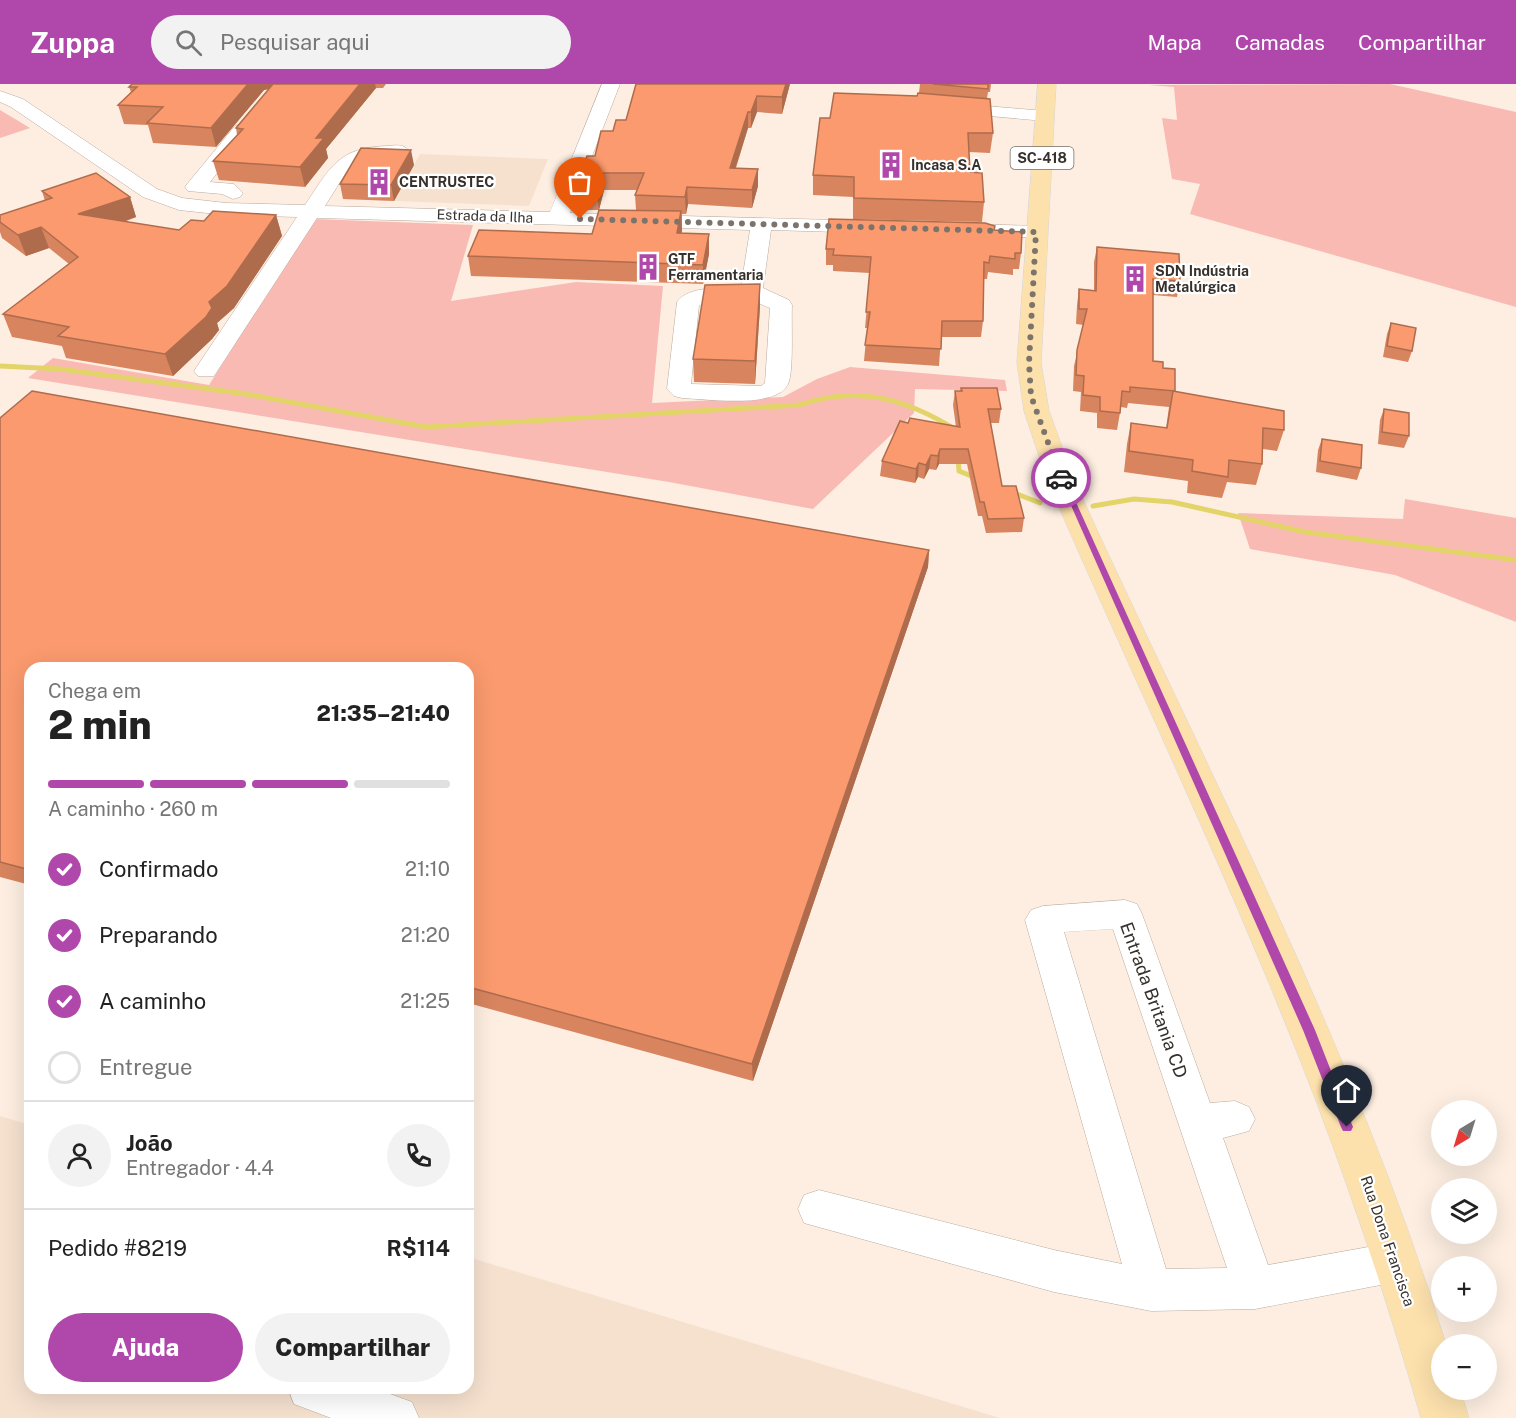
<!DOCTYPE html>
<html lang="pt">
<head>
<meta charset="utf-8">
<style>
  body { margin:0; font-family:"Public Sans",sans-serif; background:#f2f2f2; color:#222; height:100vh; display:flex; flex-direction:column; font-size:22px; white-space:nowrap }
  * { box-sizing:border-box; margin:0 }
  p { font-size:20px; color:#767676 }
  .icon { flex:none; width:33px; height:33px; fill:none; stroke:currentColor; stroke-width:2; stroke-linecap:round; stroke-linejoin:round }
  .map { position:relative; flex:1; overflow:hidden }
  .drawer { position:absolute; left:24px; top:578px; width:450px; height:732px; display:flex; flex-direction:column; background:#fff; border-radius:18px; box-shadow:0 6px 24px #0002 }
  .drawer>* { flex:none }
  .needle { width:39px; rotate:218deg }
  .tools { position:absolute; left:1431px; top:1016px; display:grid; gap:12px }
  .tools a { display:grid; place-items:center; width:66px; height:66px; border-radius:50%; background:#fff; box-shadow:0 6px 24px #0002; font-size:30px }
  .pin { position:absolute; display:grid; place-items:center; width:51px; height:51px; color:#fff; margin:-62px -26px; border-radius:50% 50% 50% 0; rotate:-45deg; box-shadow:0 0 6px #0007 }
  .pin .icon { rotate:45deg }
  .courier { position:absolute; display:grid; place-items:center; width:60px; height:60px; margin:-30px; border:4px solid #b048ab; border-radius:50%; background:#fff; color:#222; box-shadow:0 2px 8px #0007 }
  .overview em { font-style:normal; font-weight:800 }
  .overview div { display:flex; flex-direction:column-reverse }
  .overview { display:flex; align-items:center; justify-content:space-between; height:102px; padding:0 24px }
  h1 { font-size:39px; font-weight:800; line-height:45px }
  .bar { display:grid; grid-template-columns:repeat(4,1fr); gap:9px 6px; align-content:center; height:72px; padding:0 24px }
  .bar i { height:8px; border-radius:4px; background:#e0e0e0 }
  .bar .active { background:#b048ab }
  .bar p { grid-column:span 4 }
  .line { display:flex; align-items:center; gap:15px; padding:0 24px; border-top:2px solid #e0e0e0 }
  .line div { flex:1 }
  .round { display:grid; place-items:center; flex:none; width:63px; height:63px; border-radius:32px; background:#f2f2f2 }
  ol { padding:0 24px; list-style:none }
  li { display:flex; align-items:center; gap:18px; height:66px }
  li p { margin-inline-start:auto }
  li .icon { padding:6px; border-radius:50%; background:#b048ab; color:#fff; stroke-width:4 }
  li:last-child { color:#767676 }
  li i { width:33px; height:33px; border:3px solid #e0e0e0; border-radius:50% }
  .action { display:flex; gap:12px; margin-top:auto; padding:12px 24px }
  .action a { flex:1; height:69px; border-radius:36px; background:#b048ab; color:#fff; font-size:24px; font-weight:800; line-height:69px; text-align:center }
  .action a+a { background:#f2f2f2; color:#222 }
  header { display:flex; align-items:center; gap:36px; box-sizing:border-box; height:84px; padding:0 30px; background:#b048ab; color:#fff }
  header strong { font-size:28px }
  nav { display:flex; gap:33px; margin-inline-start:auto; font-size:21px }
  .search { width:420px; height:54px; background:#f2f2f2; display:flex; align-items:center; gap:15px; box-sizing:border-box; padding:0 21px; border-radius:33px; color:#767676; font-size:22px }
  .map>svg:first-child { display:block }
  .built { fill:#f6e1cf }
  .green { fill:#f9bab3 }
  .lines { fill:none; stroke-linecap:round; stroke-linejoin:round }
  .stream { stroke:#e3d469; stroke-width:5 }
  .minor-casing { stroke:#b9ab9f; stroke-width:1 }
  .major-casing { stroke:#d7d6d5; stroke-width:1 }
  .minor { fill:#fff; fill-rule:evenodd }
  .major { fill:#fce1ad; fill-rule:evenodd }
  .wall { fill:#d7845f }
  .shaded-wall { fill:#af6c4d }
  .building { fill:#fa9a6e; stroke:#af6c4d; stroke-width:1.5 }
  .route { fill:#b048ab }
  .done { stroke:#7c736b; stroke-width:6; stroke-dasharray:0 10.8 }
  .labels { text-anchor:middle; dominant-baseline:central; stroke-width:4.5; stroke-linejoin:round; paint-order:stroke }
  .shield { fill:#fff; stroke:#736f6b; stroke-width:1.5 }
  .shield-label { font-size:14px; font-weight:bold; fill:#37312c }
  .far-poi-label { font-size:14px; font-weight:bold; fill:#37312c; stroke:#fff; text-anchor:start }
  .far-street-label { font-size:14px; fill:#37312c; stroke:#fff }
  .street-label { font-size:15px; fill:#37312c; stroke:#fff }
  .near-street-label { font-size:18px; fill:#37312c; stroke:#fff }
</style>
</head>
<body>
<header>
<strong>Zuppa</strong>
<div class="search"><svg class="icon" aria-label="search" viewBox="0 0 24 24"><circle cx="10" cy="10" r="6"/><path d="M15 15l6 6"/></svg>Pesquisar aqui</div>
<nav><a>Mapa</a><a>Camadas</a><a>Compartilhar</a></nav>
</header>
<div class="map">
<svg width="1516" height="1334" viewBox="0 0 1516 1334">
  <rect width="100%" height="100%" fill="#fdeee1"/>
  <!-- built -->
  <g class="built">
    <path d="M420 70 548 75 529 122 343 115 414 81Z"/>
    <path d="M0 1032 30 1041V1304H468V1173L1000 1334H0Z"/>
  </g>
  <!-- green -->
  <g class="green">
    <path d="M1390 0 1516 28V223L1190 130 1200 100 1172 95 1162 34 1177 36 1174 3 1148 1Z"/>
    <path d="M0 26 30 44 0 54Z"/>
    <path d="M314 135 473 141 451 217 576 198 663 202 652 319 783 313 817 295 850 283 1005 296 1007 307 915 305 914 329 813 425 669 398 28 294 53 274 209 301Z"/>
    <path d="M1405 415 1516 434V538L1395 491 1250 465 1238 429 1403 435Z"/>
  </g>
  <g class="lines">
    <!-- stream -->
    <g class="stream">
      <path d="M0 282 60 285 246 310 426 343 799 321C859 301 905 314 958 347"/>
      <path d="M958 372 959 387 976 394"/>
      <path d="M1012 408 1040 419"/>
      <path d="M1093 422 1134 415 1172 418 1305 448 1516 476"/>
    </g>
    <defs>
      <g id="minor">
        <path d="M602 0H620L570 129 871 137 878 139 881 143 878 147 871 149 771 146 763 204 789 216 792 221C791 238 794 288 788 300 777 325 706 315 682 314L674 312 667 305 677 218C689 201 722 205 741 203L750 146 317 134 214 292H198L194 287 297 133 226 131 179 126 143 113 11 23 0 18V7L23 15 157 105 182 114 226 119 305 121C330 84 338 63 388 62 396 61 404 60 409 67L407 71 370 75 354 82 347 87 325 122 550 128ZM751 216 770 224 765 299 761 302 691 300 699 221Z"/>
        <path d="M950 19 1045 27 1054 32 1045 37 944 28 941 24Z"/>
        <path d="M242 40 251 46 210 98 234 100 243 109 240 113 233 115 222 110 188 107 185 103 188 99 235 42Z"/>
        <path d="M971 140 1037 142 1044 144 1047 148 1044 152 1037 154 964 150 961 146 964 142Z"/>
        <path d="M1125 816 1137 820 1142 830 1210 1019 1235 1017 1249 1023 1255 1035 1249 1047 1223 1054 1268 1181 1396 1158 1411 1164 1417 1178 1411 1192 1396 1198 1255 1225 1151 1227 1054 1208 804 1139 798 1125 804 1111 819 1106 1054 1166 1122 1180 1025 836 1031 826 1043 822ZM1113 845 1227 1184 1166 1185 1064 848Z"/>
        <path d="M288 1304H374L412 1318 419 1334H331L294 1320Z"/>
      </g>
      <path id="major" d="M1038 0H1056L1041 279 1049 327 1074 396C1204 681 1353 960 1446 1260H1442V1305H1460L1469 1334H1421C1386 1212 1346 1092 1299 973 1222 778 1131 589 1047 396L1024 327 1017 279Z"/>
    </defs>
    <!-- minor casing -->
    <use href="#minor" class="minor-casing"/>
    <!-- major casing -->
    <use href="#major" class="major-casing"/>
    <!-- minor -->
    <use href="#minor" class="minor"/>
    <!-- major -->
    <use href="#major" class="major"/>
  </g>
  <!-- wall -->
  <g class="wall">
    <path d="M132 0H386L383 4H376L326 65 328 74 305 103 219 96 213 77 237 51 236 44 269 5 264 6 216 63 153 59 148 41 124 40 118 21 131 8 129 3Z"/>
    <path d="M790 0 782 30 757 28 751 44H748L736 84 758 102 752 124 688 120 686 130H682V149L709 170 703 200 471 192 468 172 592 150 636 126 635 111 637 106H604L599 126H574L572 109 595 72 613 47Z"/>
    <path d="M920 0H991L990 8H988L987 15 993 49 990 69 969 68 970 88 984 118 982 138 853 135V113L813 111V91L830 34 917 12 919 9Z"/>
    <path d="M414 81 394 117 343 115 340 100Z"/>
    <path d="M42 107 130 113 136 133 124 138 179 146 204 137 276 131 282 152 234 224 217 239 219 246 212 255 173 292 66 274 62 262 12 253 3 230 69 180 49 164 26 172 2 154 0 148V131L45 117Z"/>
    <path d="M994 146 1021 169 1019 185H1013V191L988 188 987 195H983V237L981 253H941L939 282 864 277 867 244H865L870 189 833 187V181H826V165Z"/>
    <path d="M1097 163 1180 197 1177 213 1153 211V277L1163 284 1175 307 1284 346 1277 367 1263 365 1262 380 1256 401 1227 398 1222 414 1187 409 1188 397 1124 388 1127 360 1131 339 1166 344 1169 323 1128 319 1127 324 1121 323 1117 346 1097 344V329L1080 327 1081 308 1073 307 1074 282 1084 241 1076 240 1077 221 1079 205 1094 206V178Z"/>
    <path d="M760 200V222L755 300 694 298 693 275Z"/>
    <path d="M1391 239 1412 267 1408 278 1383 273 1387 250Z"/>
    <path d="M961 304 1001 325 999 339H990L1002 402 1024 434 1022 448 986 449 982 432H978L967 380H939L936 386 929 385 924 395 918 393 915 399 880 392 882 377 908 339 956 343 953 321 955 307H960Z"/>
    <path d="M1384 325 1409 352 1404 364 1378 360 1380 336Z"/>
    <path d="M0 334 929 466 928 483 753 997 468 919V584H30V801L0 793Z"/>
    <path d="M1322 355 1361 384 1357 396 1316 388 1318 366Z"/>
  </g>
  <!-- shaded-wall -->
  <g class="shaded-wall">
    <path d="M248 0H272L273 4 264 6 216 63 211 44Z"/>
    <path d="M360 0H375L376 4 326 65 328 74 305 103 300 83 316 54Z"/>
    <path d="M786 0H790L782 30V13Z"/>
    <path d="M757 12V28L751 44V28Z"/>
    <path d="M748 28V44L730 101V84Z"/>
    <path d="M411 66 414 81 394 117 391 101Z"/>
    <path d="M758 85V102L752 124V106Z"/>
    <path d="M602 89 604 106 599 126 597 109Z"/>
    <path d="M687 103 688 120 686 130 685 113Z"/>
    <path d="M130 113 136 133 85 151 78 130Z"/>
    <path d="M681 127 682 146 677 169V149Z"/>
    <path d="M276 131 282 152 234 224 217 239 219 246 212 255 173 292 165 270Z"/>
    <path d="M41 143 49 164 26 172 18 151Z"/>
    <path d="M709 150V170L703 200V181Z"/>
    <path d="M760 200V222L755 300V277Z"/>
    <path d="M940 365 939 380 936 386 938 372Z"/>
    <path d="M931 371 929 385 924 395 926 381Z"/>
    <path d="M919 379 918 393 915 399 916 385Z"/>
    <path d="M929 466 928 483 753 997 752 980Z"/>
  </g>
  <!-- building -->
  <g class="building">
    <path d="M132 0H248L211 44 147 39 163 23 118 21 137 3H129Z"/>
    <path d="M273 0H360L316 54H324L300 83 213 77 243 45 236 44Z"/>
    <path d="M636 0H786L782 13 757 12 751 28H748L730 84 758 85 752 106 687 103 685 113 635 111 644 89H602L597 109H572L587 72H595L601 47H613L616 36H626Z"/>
    <path d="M933 0H988V5Z"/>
    <path d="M834 9 917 12 918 9 990 15 993 49H968L970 88 982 89 984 118 854 114V93L813 91 820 34H830Z"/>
    <path d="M361 64 411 66 391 101 340 100Z"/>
    <path d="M96 89 130 113 78 130 179 146 191 136 204 137 213 127 276 131 227 202 209 218 212 224 206 233 165 270 58 252 69 243 3 230 78 173 41 143 18 151 0 138V131L52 114 42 107Z"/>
    <path d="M599 126 681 127 677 149 709 150 703 181 468 172 479 146 592 150Z"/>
    <path d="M829 135 985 139 995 142 994 146 1022 148 1021 169H1015V175L990 172 989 179 984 178 983 237H942L941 265 865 261 870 228H866L871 173 833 171 834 165H826Z"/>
    <path d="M1097 163 1179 170 1180 197 1153 195V277L1163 278V284L1175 285V307L1130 303V308L1122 307 1120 329 1100 327V313L1083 311 1084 292 1076 291 1077 266 1087 225H1079V205L1096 207Z"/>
    <path d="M760 200 755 277 693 275 705 201Z"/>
    <path d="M1391 239 1416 244 1412 267 1387 262Z"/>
    <path d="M961 304H997L1001 325H988L1002 402H1016L1024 434 988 435 984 418H980L968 365H940L938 372 931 371 926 381 919 379 916 385 882 377 900 337 908 339 910 334 960 343 955 307H962Z"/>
    <path d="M32 307 929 466 752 980 468 903V584H30V786L0 778V334Z"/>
    <path d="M1173 307 1284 327V346L1263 344 1262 380 1229 376 1228 393 1192 387 1193 376 1129 367 1131 339 1167 344Z"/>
    <path d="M1384 325 1409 329V352L1382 348Z"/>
    <path d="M1322 355 1362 361 1361 384 1320 377Z"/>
  </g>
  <!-- route -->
  <path class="route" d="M1058 392 1065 394 1315 946 1353 1043 1351 1047H1343L1341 1043 1303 946Z"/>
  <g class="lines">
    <!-- done -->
    <path class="done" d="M580 135 1036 148 1029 279 1031 312 1061 394"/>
  </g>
  <!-- icons -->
  <defs>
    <symbol id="building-bare" viewBox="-9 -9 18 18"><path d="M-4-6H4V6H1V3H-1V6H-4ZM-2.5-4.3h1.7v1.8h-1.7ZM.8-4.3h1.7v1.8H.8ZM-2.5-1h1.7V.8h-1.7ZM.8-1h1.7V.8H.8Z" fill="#b048ab" stroke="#fff" stroke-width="2.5" paint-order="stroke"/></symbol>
  </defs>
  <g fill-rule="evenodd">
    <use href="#building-bare" x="872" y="62" width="38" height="38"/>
    <use href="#building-bare" x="360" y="79" width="38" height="38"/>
    <use href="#building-bare" x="629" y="164" width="38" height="38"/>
    <use href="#building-bare" x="1116" y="176" width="38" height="38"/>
  </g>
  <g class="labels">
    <!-- shield labels -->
    <rect class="shield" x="1010.5" y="63" width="63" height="22" rx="4.5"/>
    <g class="shield-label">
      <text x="1042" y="74">SC-418</text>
    </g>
    <!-- far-poi labels -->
    <g class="far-poi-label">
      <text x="911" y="81">Incasa S.A</text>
      <text x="399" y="98">CENTRUSTEC</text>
      <text x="668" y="175">GTF<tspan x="668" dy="16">Ferramentaria</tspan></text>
      <text x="1155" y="187">SDN Indústria<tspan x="1155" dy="16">Metalúrgica</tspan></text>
    </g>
    <!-- far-street labels -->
    <g class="far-street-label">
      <text transform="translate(485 132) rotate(2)">Estrada da Ilha</text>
    </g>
    <!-- street labels -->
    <g class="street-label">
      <text transform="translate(1388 1157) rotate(71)">Rua Dona Francisca</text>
    </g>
    <!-- near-street labels -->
    <g class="near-street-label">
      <text transform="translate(1154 916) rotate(70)">Entrada Britania CD</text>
    </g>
  </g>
</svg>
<div class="tools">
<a><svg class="needle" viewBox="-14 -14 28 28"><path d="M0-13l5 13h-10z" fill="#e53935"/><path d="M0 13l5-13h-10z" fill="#767676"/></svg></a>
<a><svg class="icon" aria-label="layers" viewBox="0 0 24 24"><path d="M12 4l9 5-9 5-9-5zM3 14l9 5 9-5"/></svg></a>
<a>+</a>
<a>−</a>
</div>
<div class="pin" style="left:580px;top:135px;background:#ea580c"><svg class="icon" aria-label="bag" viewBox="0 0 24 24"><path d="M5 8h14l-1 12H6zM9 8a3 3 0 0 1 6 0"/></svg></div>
<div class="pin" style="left:1347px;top:1043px;background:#1f2937"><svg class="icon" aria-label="home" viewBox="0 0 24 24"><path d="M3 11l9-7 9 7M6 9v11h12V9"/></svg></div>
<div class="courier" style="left:1061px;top:394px"><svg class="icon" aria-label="car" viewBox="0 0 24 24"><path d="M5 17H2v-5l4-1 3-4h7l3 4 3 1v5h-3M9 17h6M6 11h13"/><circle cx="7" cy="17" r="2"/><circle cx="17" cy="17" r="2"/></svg></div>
<section class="drawer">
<div class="overview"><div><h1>2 min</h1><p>Chega em</p></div><em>21:35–21:40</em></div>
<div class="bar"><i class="active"></i><i class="active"></i><i class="active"></i><i></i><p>A caminho · 260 m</p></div>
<ol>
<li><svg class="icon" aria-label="check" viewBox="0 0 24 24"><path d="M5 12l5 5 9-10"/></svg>Confirmado<p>21:10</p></li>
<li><svg class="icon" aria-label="check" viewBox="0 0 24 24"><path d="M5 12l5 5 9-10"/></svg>Preparando<p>21:20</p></li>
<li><svg class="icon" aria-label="check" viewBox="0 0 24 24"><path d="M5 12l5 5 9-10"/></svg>A caminho<p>21:25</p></li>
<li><i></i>Entregue</li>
</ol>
<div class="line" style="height:108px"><a class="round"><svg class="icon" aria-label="person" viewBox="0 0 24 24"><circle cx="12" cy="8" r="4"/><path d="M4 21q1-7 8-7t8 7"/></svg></a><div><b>João</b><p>Entregador · 4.4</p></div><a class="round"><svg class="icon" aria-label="phone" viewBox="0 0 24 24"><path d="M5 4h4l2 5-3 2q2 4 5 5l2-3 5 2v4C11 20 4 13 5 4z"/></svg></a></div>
<div class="line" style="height:78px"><div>Pedido #8219</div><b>R$114</b></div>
<div class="action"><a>Ajuda</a><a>Compartilhar</a></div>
</section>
</div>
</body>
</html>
